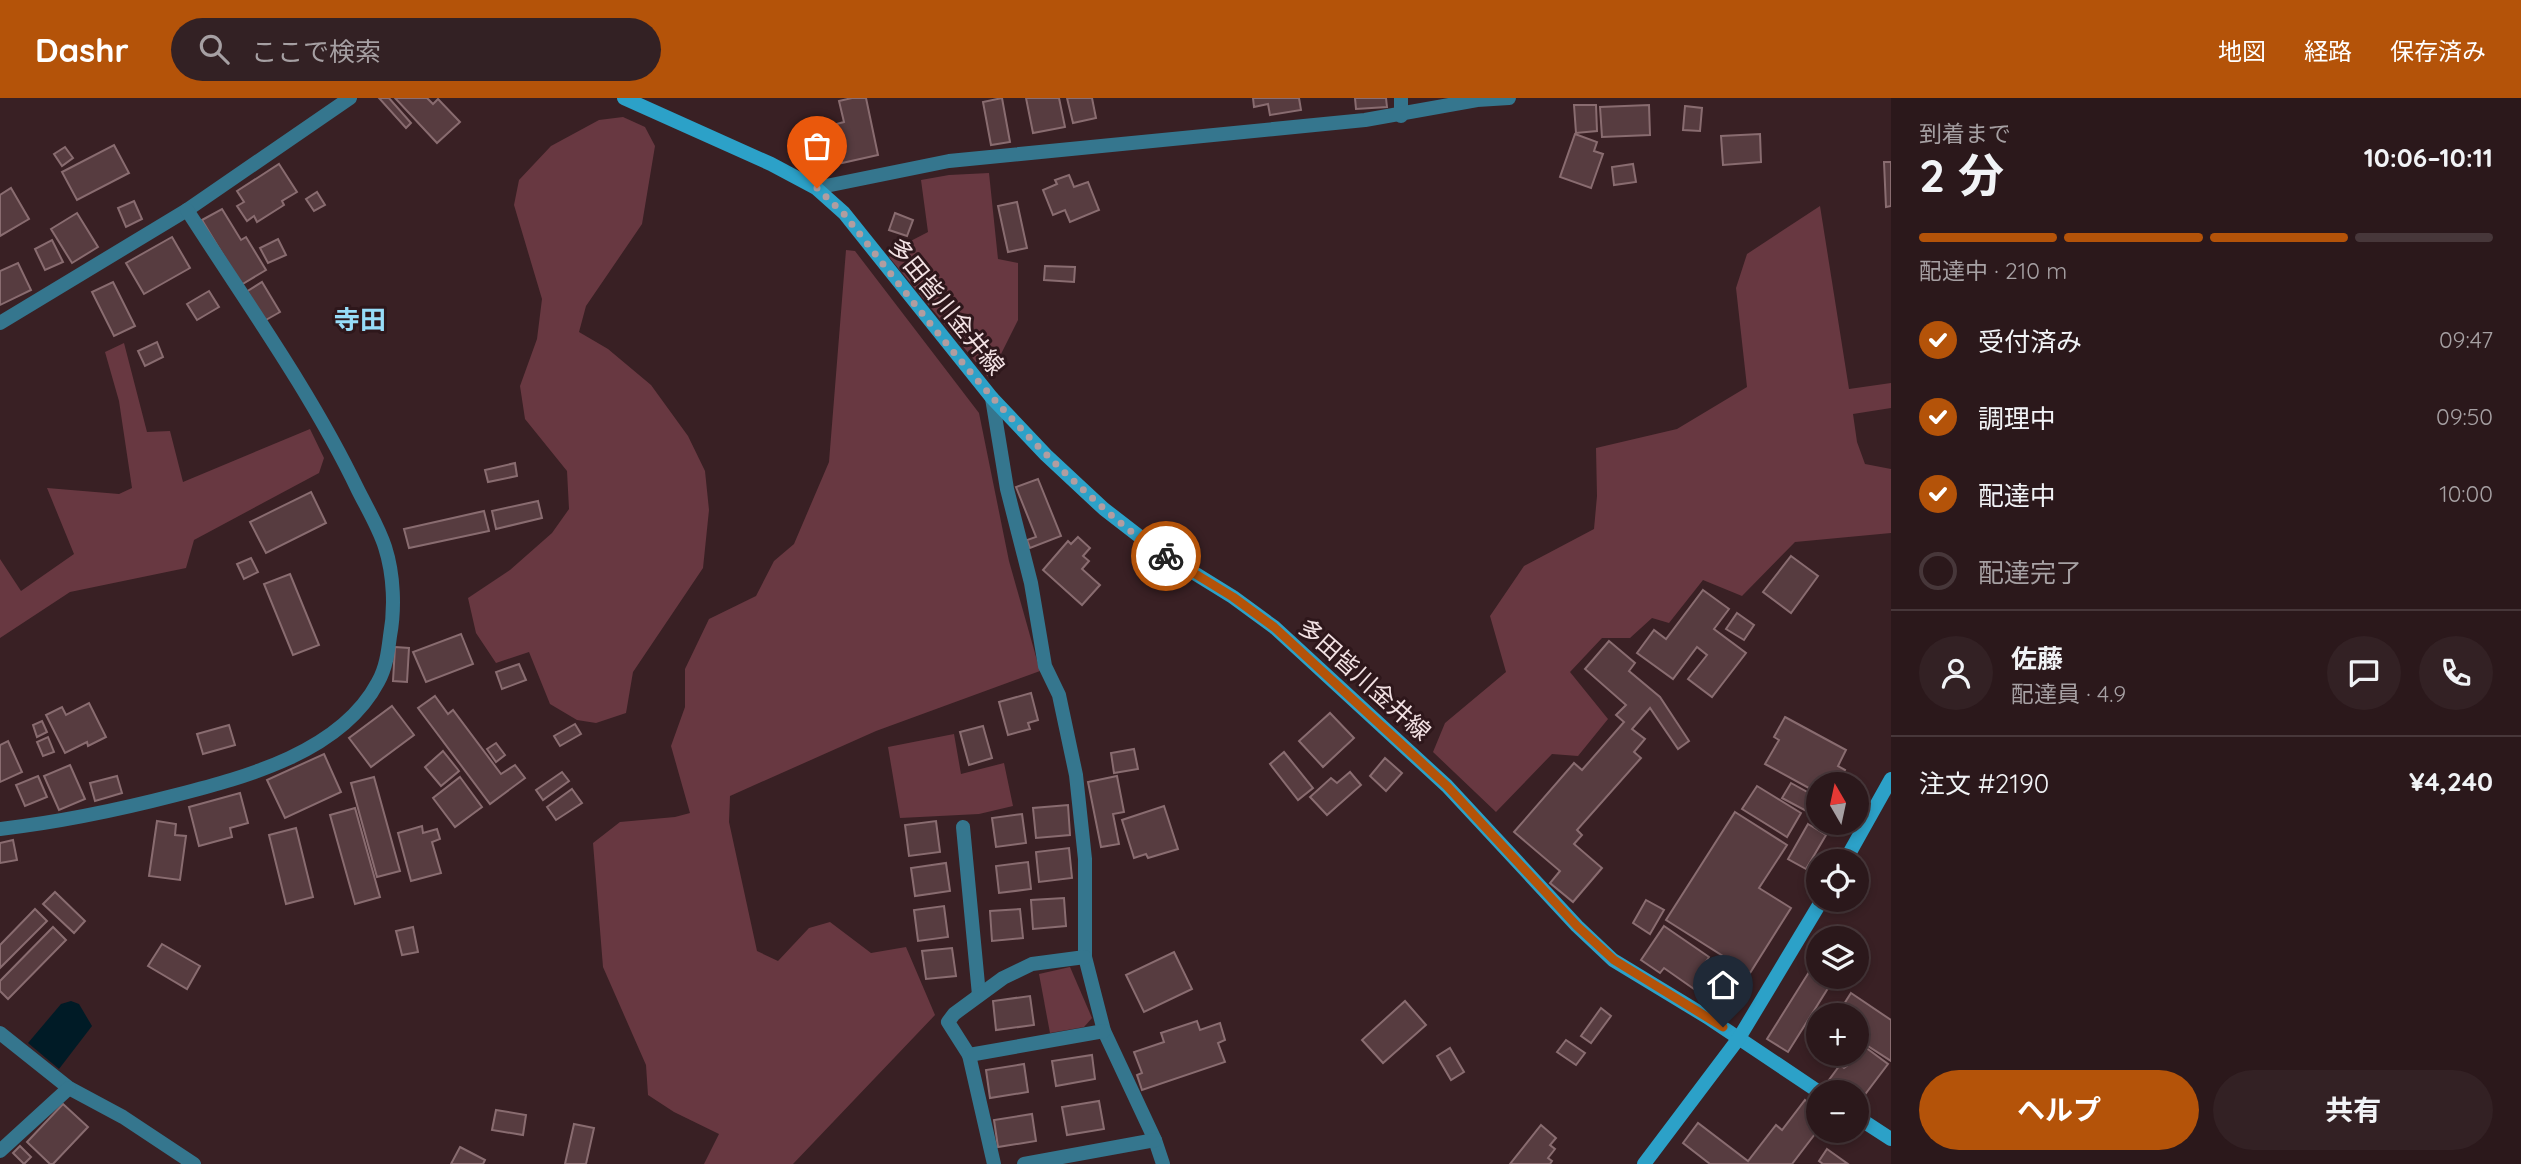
<!DOCTYPE html>
<html lang="ja">
<head>
<meta charset="utf-8">
<style>
  body { margin:0; font-family:Quicksand,"Noto Sans JP",sans-serif; background:#332124; color:#f1f3f6; height:100vh; display:flex; flex-direction:column; font-size:26px; white-space:nowrap }
  * { box-sizing:border-box; margin:0 }
  p { font-size:23px; color:#a6a0a3 }
  .icon { flex:none; width:38px; height:38px; fill:none; stroke:currentColor; stroke-width:2; stroke-linecap:round; stroke-linejoin:round }
  .map { position:relative; flex:1; overflow:hidden }
  .details { display:flex; flex-direction:column; background:#2b181b; width:630px }
  .details>* { flex:none }
  .needle { width:46px; rotate:351deg }
  .tools { position:absolute; left:1806px; top:674px; display:grid; gap:14px }
  .tools a { display:grid; place-items:center; width:63px; height:63px; border-radius:50%; background:#2b181b; box-shadow:0 4px 10px #0003,0 0 0 2px #47373a; font-size:35px }
  .pin { position:absolute; display:grid; place-items:center; width:60px; height:60px; color:#fff; margin:-72px -30px; border-radius:50% 50% 50% 0; rotate:-45deg; box-shadow:0 0 7px #0007 }
  .pin .icon { rotate:45deg }
  .courier { position:absolute; display:grid; place-items:center; width:70px; height:70px; margin:-35px; border:5px solid #b45309; border-radius:50%; background:#fff; color:#222; box-shadow:0 2px 9px #0007 }
  .summary em { font-style:normal; font-weight:700 }
  .summary div { display:flex; flex-direction:column-reverse }
  .summary { display:flex; align-items:center; justify-content:space-between; height:119px; padding:0 28px }
  h1 { font-size:46px; font-weight:700; line-height:52px }
  .bar { display:grid; grid-template-columns:repeat(4,1fr); gap:10px 7px; align-content:center; height:84px; padding:0 28px }
  .bar i { height:9px; border-radius:5px; background:#47373a }
  .bar .on { background:#b45309 }
  .bar p { grid-column:span 4 }
  .line { display:flex; align-items:center; gap:18px; padding:0 28px; border-top:2px solid #47373a }
  .line div { flex:1 }
  .round { display:grid; place-items:center; flex:none; width:74px; height:74px; border-radius:37px; background:#332124 }
  ol { padding:0 28px; list-style:none }
  li { display:flex; align-items:center; gap:21px; height:77px }
  li p { margin-inline-start:auto }
  li .icon { padding:7px; border-radius:50%; background:#b45309; color:#fff; stroke-width:4 }
  li:last-child { color:#a6a0a3 }
  li i { width:38px; height:38px; border:4px solid #47373a; border-radius:50% }
  .button { display:flex; gap:14px; margin-top:auto; padding:14px 28px }
  .button a { flex:1; height:80px; border-radius:42px; background:#b45309; color:#fff; font-size:28px; font-weight:700; line-height:80px; text-align:center }
  .button a+a { background:#332124; color:#f1f3f6 }
  header { display:flex; align-items:center; gap:42px; box-sizing:border-box; height:98px; padding:0 35px; background:#b45309; color:#fff }
  header strong { font-size:33px }
  nav { display:flex; gap:38px; margin-inline-start:auto; font-size:24px }
  .search { width:490px; height:63px; background:#332124; display:flex; align-items:center; gap:18px; box-sizing:border-box; padding:0 24px; border-radius:38px; color:#a6a0a3; font-size:26px }
  main { display:flex; flex:1; min-height:0 }
  .map>svg:first-child { display:block }
  .green { fill:#683841 }
  .water { fill:#001b26 }
  .building { fill:#573c40; stroke:#896c70; stroke-width:2 }
  .lines { fill:none; stroke-linecap:round; stroke-linejoin:round }
  .street { stroke:#35768e; stroke-width:14 }
  .secondary { stroke:#2ca1c8; stroke-width:14 }
  .done { stroke:#b19da0; stroke-width:7; stroke-dasharray:0 12.6 }
  .route { stroke:#b45309; stroke-width:9 }
  .labels { text-anchor:middle; dominant-baseline:central; stroke-width:6; stroke-linejoin:round; paint-order:stroke }
  .street-label { font-size:24px; fill:#f2e1e3; stroke:#2e171b }
  .neighbourhood-label { font-size:26px; font-weight:bold; fill:#97ddf9; stroke:#2e171b }
</style>
</head>
<body>
<header>
<strong>Dashr</strong>
<div class="search"><svg class="icon" aria-label="search" viewBox="0 0 24 24"><circle cx="10" cy="10" r="6"/><path d="M15 15l6 6"/></svg>ここで検索</div>
<nav><a>地図</a><a>経路</a><a>保存済み</a></nav>
</header>
<main>
<div class="map">
<svg width="1891" height="1066" viewBox="0 0 1891 1066">
  <rect width="100%" height="100%" fill="#392024"/>
  <!-- green -->
  <g class="green">
    <path d="M623 19 645 29 655 48 642 126 586 208 579 234 608 251 651 287 688 338 705 373 709 412 703 470 633 574 626 615 596 625 577 622 550 606 529 554 496 565 476 535 468 500 510 472 552 435 569 411 567 373 525 321 520 288 537 241 542 201 514 107 519 82 551 48 599 22Z"/>
    <path d="M989 75 998 161 1018 165V222L989 280 889 159 901 148 928 134 921 82 949 77Z"/>
    <path d="M1820 108 1849 291 1891 285V310L1853 316 1857 344 1865 366 1891 371V435L1795 444 1742 498 1703 482 1669 525 1652 520 1630 540H1602L1570 574 1608 621 1578 658 1552 656 1496 714 1433 654 1445 625 1506 574 1490 518 1524 468 1594 431 1597 398 1596 350 1677 331 1747 289 1736 190 1747 156Z"/>
    <path d="M846 152 855 153 979 315 1009 463 1040 573 876 633 730 698 729 724 757 853 778 863 809 830 830 824 871 855 906 849 935 917 793 1066H704L719 1036 674 1014 648 997 646 967 603 869 593 745 620 724 675 719 690 715 671 648 685 609V571L709 521 756 498 774 463 794 446 829 364Z"/>
    <path d="M124 245 147 334 170 333 183 384 310 331 324 360 319 375 194 442 186 470 70 494 0 540V461L21 493 74 456 47 390 119 396 132 390 119 303 105 254Z"/>
    <path d="M954 636 961 676 1004 665 1013 708 979 716 900 720 888 649Z"/>
    <path d="M1070 869 1092 920 1084 929 1050 935 1039 876Z"/>
  </g>
  <!-- water -->
  <path class="water" d="M71 903 79 906 92 928 59 971 28 945 61 906Z"/>
  <!-- building -->
  <g class="building">
    <path d="M379 0H389L411 25 406 30Z"/>
    <path d="M395 0H427L433 6 438 1 460 24 437 45Z"/>
    <path d="M852 0H866L878 57 842 65 833 27 844 24 839 3Z"/>
    <path d="M1002 0 1010 44 991 47 983 4Z"/>
    <path d="M1026 0H1059L1065 29 1033 35Z"/>
    <path d="M1067 0H1092L1096 20 1073 25Z"/>
    <path d="M1253 0H1299L1301 12 1270 17 1268 6 1254 9Z"/>
    <path d="M1355 0H1386L1387 9 1356 11Z"/>
    <path d="M1574 7H1596L1597 33 1576 35Z"/>
    <path d="M1649 7 1650 37 1602 39 1600 9Z"/>
    <path d="M1685 8 1702 10 1700 33 1683 32Z"/>
    <path d="M1575 36 1597 44 1594 53 1603 56 1591 90 1560 79Z"/>
    <path d="M1760 36 1761 64 1723 67 1721 38Z"/>
    <path d="M114 47 129 75 77 102 62 74Z"/>
    <path d="M65 49 73 60 62 68 54 56Z"/>
    <path d="M1884 64H1891V108L1886 109Z"/>
    <path d="M279 66 297 94 282 103 284 107 257 124 254 118 247 123 237 108 244 104 237 93Z"/>
    <path d="M1633 66 1636 84 1614 87 1612 69Z"/>
    <path d="M1069 77 1074 89 1088 84 1099 112 1070 124 1065 112 1053 117 1043 92 1057 86 1055 82Z"/>
    <path d="M11 90 29 121 0 138V97Z"/>
    <path d="M317 94 325 107 314 113 306 101Z"/>
    <path d="M134 103 142 121 126 129 118 110Z"/>
    <path d="M1017 104 1027 150 1008 154 998 108Z"/>
    <path d="M222 111 241 142 246 139 266 172 241 187 202 122Z"/>
    <path d="M77 115 98 149 72 165 51 131Z"/>
    <path d="M895 115 913 122 907 138 889 132Z"/>
    <path d="M172 139 190 170 144 196 126 165Z"/>
    <path d="M278 141 286 157 268 165 260 150Z"/>
    <path d="M52 142 63 164 45 172 35 151Z"/>
    <path d="M18 165 31 192 0 207V173Z"/>
    <path d="M1045 168 1075 169 1074 184 1044 182Z"/>
    <path d="M113 184 135 228 114 238 92 194Z"/>
    <path d="M262 184 280 214 264 223 246 194Z"/>
    <path d="M209 193 219 209 197 222 187 206Z"/>
    <path d="M157 244 163 259 145 268 138 253Z"/>
    <path d="M515 365 517 378 488 384 485 372Z"/>
    <path d="M1038 381 1061 438 1030 450 1027 442 1036 439 1016 389Z"/>
    <path d="M311 394 326 425 266 455 250 424Z"/>
    <path d="M538 403 542 420 496 431 492 413Z"/>
    <path d="M484 413 489 433 409 450 404 431Z"/>
    <path d="M1078 439 1090 450 1083 458 1089 463 1082 471 1100 487 1082 507 1043 472 1068 443 1071 446Z"/>
    <path d="M1791 458 1818 478 1791 515 1763 494Z"/>
    <path d="M251 460 258 474 244 481 237 466Z"/>
    <path d="M290 476 319 547 293 557 264 486Z"/>
    <path d="M1703 492 1729 511 1714 531 1746 555 1712 599 1688 581 1707 557 1697 549 1673 581 1637 555 1654 532 1666 541Z"/>
    <path d="M1737 515 1754 527 1744 542 1726 531Z"/>
    <path d="M461 536 473 566 426 584 413 554Z"/>
    <path d="M1609 543 1635 565 1629 573 1660 599 1689 643 1678 651 1650 610 1632 631 1645 641 1634 654 1641 660 1577 732 1582 737 1574 746 1602 770 1573 804 1550 785 1560 773 1514 734 1574 665 1582 672 1624 624 1616 617 1626 607 1585 571Z"/>
    <path d="M395 549 409 550 407 584 393 583Z"/>
    <path d="M519 566 526 582 502 591 496 574Z"/>
    <path d="M1031 595 1038 622 1028 625 1030 631 1008 637 999 604Z"/>
    <path d="M435 598 448 616 453 612 501 676 515 667 525 680 490 706 418 610Z"/>
    <path d="M89 605 106 639 88 648 87 644 65 655 46 617 62 609 66 617Z"/>
    <path d="M392 608 414 637 371 669 349 640Z"/>
    <path d="M1330 615 1354 640 1323 669 1299 643Z"/>
    <path d="M1785 619 1846 652 1838 668 1845 672 1839 683 1844 686H1818V695L1765 666 1779 642 1774 639Z"/>
    <path d="M42 623 47 634 37 639 33 627Z"/>
    <path d="M575 626 581 636 560 648 554 638Z"/>
    <path d="M229 627 235 647 203 656 197 636Z"/>
    <path d="M983 628 992 660 969 667 960 634Z"/>
    <path d="M48 639 54 654 43 658 37 644Z"/>
    <path d="M8 643 22 674 0 684V647Z"/>
    <path d="M496 645 505 657 496 664 487 651Z"/>
    <path d="M1134 651 1138 671 1114 675 1111 655Z"/>
    <path d="M443 653 459 673 441 688 425 669Z"/>
    <path d="M1284 654 1313 690 1298 702 1270 666Z"/>
    <path d="M324 656 341 694 285 720 267 682Z"/>
    <path d="M1385 660 1402 675 1386 693 1370 678Z"/>
    <path d="M70 667 85 701 59 712 44 678Z"/>
    <path d="M562 674 569 683 543 702 536 692Z"/>
    <path d="M1350 674 1361 687 1327 717 1310 699 1331 680 1337 685Z"/>
    <path d="M38 678 47 699 25 708 16 687Z"/>
    <path d="M117 678 122 695 95 703 90 685Z"/>
    <path d="M1117 678 1124 714 1113 716 1119 746 1101 749 1088 684Z"/>
    <path d="M374 679 400 773 377 779 351 685Z"/>
    <path d="M460 679 482 709 455 729 433 700Z"/>
    <path d="M1791 685 1818 700 1810 715 1782 700Z"/>
    <path d="M1757 688 1801 715 1787 739 1742 711Z"/>
    <path d="M572 691 582 705 556 722 547 709Z"/>
    <path d="M240 695 248 725 230 730 232 739 199 748 189 709Z"/>
    <path d="M1068 707 1070 737 1036 740 1033 710Z"/>
    <path d="M1164 708 1178 751 1148 760 1146 756 1134 760 1122 722Z"/>
    <path d="M355 710 380 799 355 806 330 717Z"/>
    <path d="M1735 714 1787 747 1759 790 1791 810 1750 875 1666 822Z"/>
    <path d="M1022 716 1026 745 996 749 992 720Z"/>
    <path d="M157 723 176 726 175 737 186 738 180 782 149 778Z"/>
    <path d="M936 723 940 754 909 758 905 727Z"/>
    <path d="M1808 726 1826 737 1806 771 1788 761Z"/>
    <path d="M422 728 423 735 437 731 440 741 432 744 441 775 411 783 398 735Z"/>
    <path d="M296 730 313 799 286 806 269 737Z"/>
    <path d="M13 742 17 762 0 765V745Z"/>
    <path d="M1069 750 1072 780 1039 784 1036 754Z"/>
    <path d="M1028 764 1031 791 999 795 996 768Z"/>
    <path d="M946 765 950 793 915 798 911 770Z"/>
    <path d="M55 794 85 823 74 835 43 806Z"/>
    <path d="M1064 800 1066 828 1033 831 1031 802Z"/>
    <path d="M1646 802 1664 812 1650 836 1633 825Z"/>
    <path d="M944 808 948 839 918 843 914 812Z"/>
    <path d="M35 811 47 823 0 870V847Z"/>
    <path d="M1020 811 1023 840 992 843 990 813Z"/>
    <path d="M1664 828 1709 859 1702 870 1737 894 1724 912 1664 870 1660 875 1641 862Z"/>
    <path d="M53 829 66 842 8 901 0 893V883Z"/>
    <path d="M413 829 418 854 402 857 396 833Z"/>
    <path d="M162 846 200 868 187 891 148 868Z"/>
    <path d="M952 850 956 878 926 881 922 853Z"/>
    <path d="M1174 854 1192 891 1144 914 1126 877Z"/>
    <path d="M1809 874 1830 887 1788 954 1767 941Z"/>
    <path d="M1851 895 1891 922V963L1857 941V917H1837Z"/>
    <path d="M1030 898 1034 927 996 932 993 903Z"/>
    <path d="M1405 903 1426 927 1383 965 1362 942Z"/>
    <path d="M1601 910 1611 918 1591 945 1581 938Z"/>
    <path d="M1197 923 1200 932 1220 925 1225 942 1218 945 1225 964 1142 992 1137 977 1142 975 1134 954 1164 944 1161 935Z"/>
    <path d="M1566 942 1585 955 1576 967 1557 954Z"/>
    <path d="M1865 949 1888 966 1857 1007V994H1837L1826 986 1840 967 1844 970 1856 961Z"/>
    <path d="M1450 950 1464 974 1451 982 1437 958Z"/>
    <path d="M1092 957 1095 981 1056 988 1052 963Z"/>
    <path d="M1024 966 1028 994 990 1000 986 972Z"/>
    <path d="M1805 1002 1818 1012V1032L1792 1066H1710L1683 1045 1698 1025 1748 1063 1776 1027 1782 1032Z"/>
    <path d="M1099 1003 1104 1031 1067 1037 1062 1009Z"/>
    <path d="M63 1006 88 1029 53 1066H50L27 1044Z"/>
    <path d="M496 1012 526 1017 523 1037 492 1032Z"/>
    <path d="M1032 1016 1036 1043 998 1049 994 1022Z"/>
    <path d="M574 1026 594 1030 586 1066H565Z"/>
    <path d="M1541 1027 1556 1040 1550 1047 1555 1051 1548 1060 1552 1063 1550 1066H1510Z"/>
    <path d="M20 1048 31 1059 24 1066 13 1055Z"/>
    <path d="M460 1049 485 1062 483 1066H451Z"/>
    <path d="M1827 1051 1848 1066H1823L1819 1063Z"/>
  </g>
  <g class="lines">
    <!-- street -->
    <g class="street">
      <path d="M1401 0V18"/>
      <path d="M816 90 949 63 1365 22 1477 2 1509 0"/>
      <path d="M0 225 187 112 350 0"/>
      <path d="M992 300 1007 391 1031 485 1045 568 1059 597 1076 677 1085 761V859L1104 933 1155 1042 1163 1066"/>
      <path d="M963 729 979 897"/>
      <path d="M0 731C60 724 118 712 176 697 246 679 341 654 378 584 386 570 388 554 390 538 395 511 394 477 385 449 379 430 367 410 358 392 311 294 246 204 187 112"/>
      <path d="M0 935 69 990 123 1019 194 1066"/>
      <path d="M969 957 948 924 954 916 1003 880 1032 866 1085 859"/>
      <path d="M0 1053 69 990"/>
      <path d="M994 1066 969 957 1104 933"/>
      <path d="M1024 1066 1155 1042"/>
    </g>
    <!-- secondary -->
    <g class="secondary">
      <path d="M624 0 771 66 816 90 844 115 992 300 1046 357 1104 411 1157 452 1233 499 1274 529 1447 688 1577 828 1613 862 1707 919 1819 994"/>
      <path d="M1845 763 1891 681"/>
      <path d="M1857 1019 1891 1041"/>
      <path d="M1644 1066 1739 940 1822 802"/>
    </g>
  </g>
  <g class="lines">
    <!-- done -->
    <path class="done" d="M817 90 844 116C917 209 988 304 1076 385 1104 411 1133 438 1166 458"/>
    <!-- route -->
    <path class="route" d="M1166 458 1233 499 1274 529 1447 688 1577 828 1614 862 1723 929"/>
  </g>
  <g class="labels">
    <!-- street labels -->
    <g class="street-label">
      <text transform="translate(947 208) rotate(51)">多田皆川金井線</text>
      <text transform="translate(1365 581) rotate(42)">多田皆川金井線</text>
    </g>
    <!-- neighbourhood labels -->
    <g class="neighbourhood-label">
      <text x="360" y="221">寺田</text>
    </g>
  </g>
</svg>
<div class="tools">
<a><svg class="needle" viewBox="-14 -14 28 28"><path d="M0-13l5 13h-10z" fill="#e53935"/><path d="M0 13l5-13h-10z" fill="#a6a0a3"/></svg></a>
<a><svg class="icon" aria-label="locate" viewBox="0 0 24 24"><circle cx="12" cy="12" r="6"/><path d="M12 2v4M12 18v4M2 12h4M18 12h4"/></svg></a>
<a><svg class="icon" aria-label="layers" viewBox="0 0 24 24"><path d="M12 4l9 5-9 5-9-5zM3 14l9 5 9-5"/></svg></a>
<a>+</a>
<a>−</a>
</div>
<div class="pin" style="left:817px;top:90px;background:#ea580c"><svg class="icon" aria-label="bag" viewBox="0 0 24 24"><path d="M5 8h14l-1 12H6zM9 8a3 3 0 0 1 6 0"/></svg></div>
<div class="pin" style="left:1723px;top:929px;background:#1f2937"><svg class="icon" aria-label="home" viewBox="0 0 24 24"><path d="M3 11l9-7 9 7M6 9v11h12V9"/></svg></div>
<div class="courier" style="left:1166px;top:458px"><svg class="icon" aria-label="bike" viewBox="0 0 24 24"><circle cx="6" cy="16" r="4"/><circle cx="18" cy="16" r="4"/><path d="M6 16l4-8h5l3 8M10 8l3 8H6M13 5h3"/></svg></div>
</div>
<section class="details">
<div class="summary"><div><h1>2 分</h1><p>到着まで</p></div><em>10:06–10:11</em></div>
<div class="bar"><i class="on"></i><i class="on"></i><i class="on"></i><i></i><p>配達中 · 210 m</p></div>
<ol>
<li><svg class="icon" aria-label="check" viewBox="0 0 24 24"><path d="M5 12l5 5 9-10"/></svg>受付済み<p>09:47</p></li>
<li><svg class="icon" aria-label="check" viewBox="0 0 24 24"><path d="M5 12l5 5 9-10"/></svg>調理中<p>09:50</p></li>
<li><svg class="icon" aria-label="check" viewBox="0 0 24 24"><path d="M5 12l5 5 9-10"/></svg>配達中<p>10:00</p></li>
<li><i></i>配達完了</li>
</ol>
<div class="line" style="height:126px"><a class="round"><svg class="icon" aria-label="person" viewBox="0 0 24 24"><circle cx="12" cy="8" r="4"/><path d="M4 21q1-7 8-7t8 7"/></svg></a><div><b>佐藤</b><p>配達員 · 4.9</p></div><a class="round"><svg class="icon" aria-label="chat" viewBox="0 0 24 24"><path d="M4 5h16v11H9l-5 4z"/></svg></a><a class="round"><svg class="icon" aria-label="phone" viewBox="0 0 24 24"><path d="M5 4h4l2 5-3 2q2 4 5 5l2-3 5 2v4C11 20 4 13 5 4z"/></svg></a></div>
<div class="line" style="height:91px"><div>注文 #2190</div><b>¥4,240</b></div>
<div class="button"><a>ヘルプ</a><a>共有</a></div>
</section>
</main>
</body>
</html>
